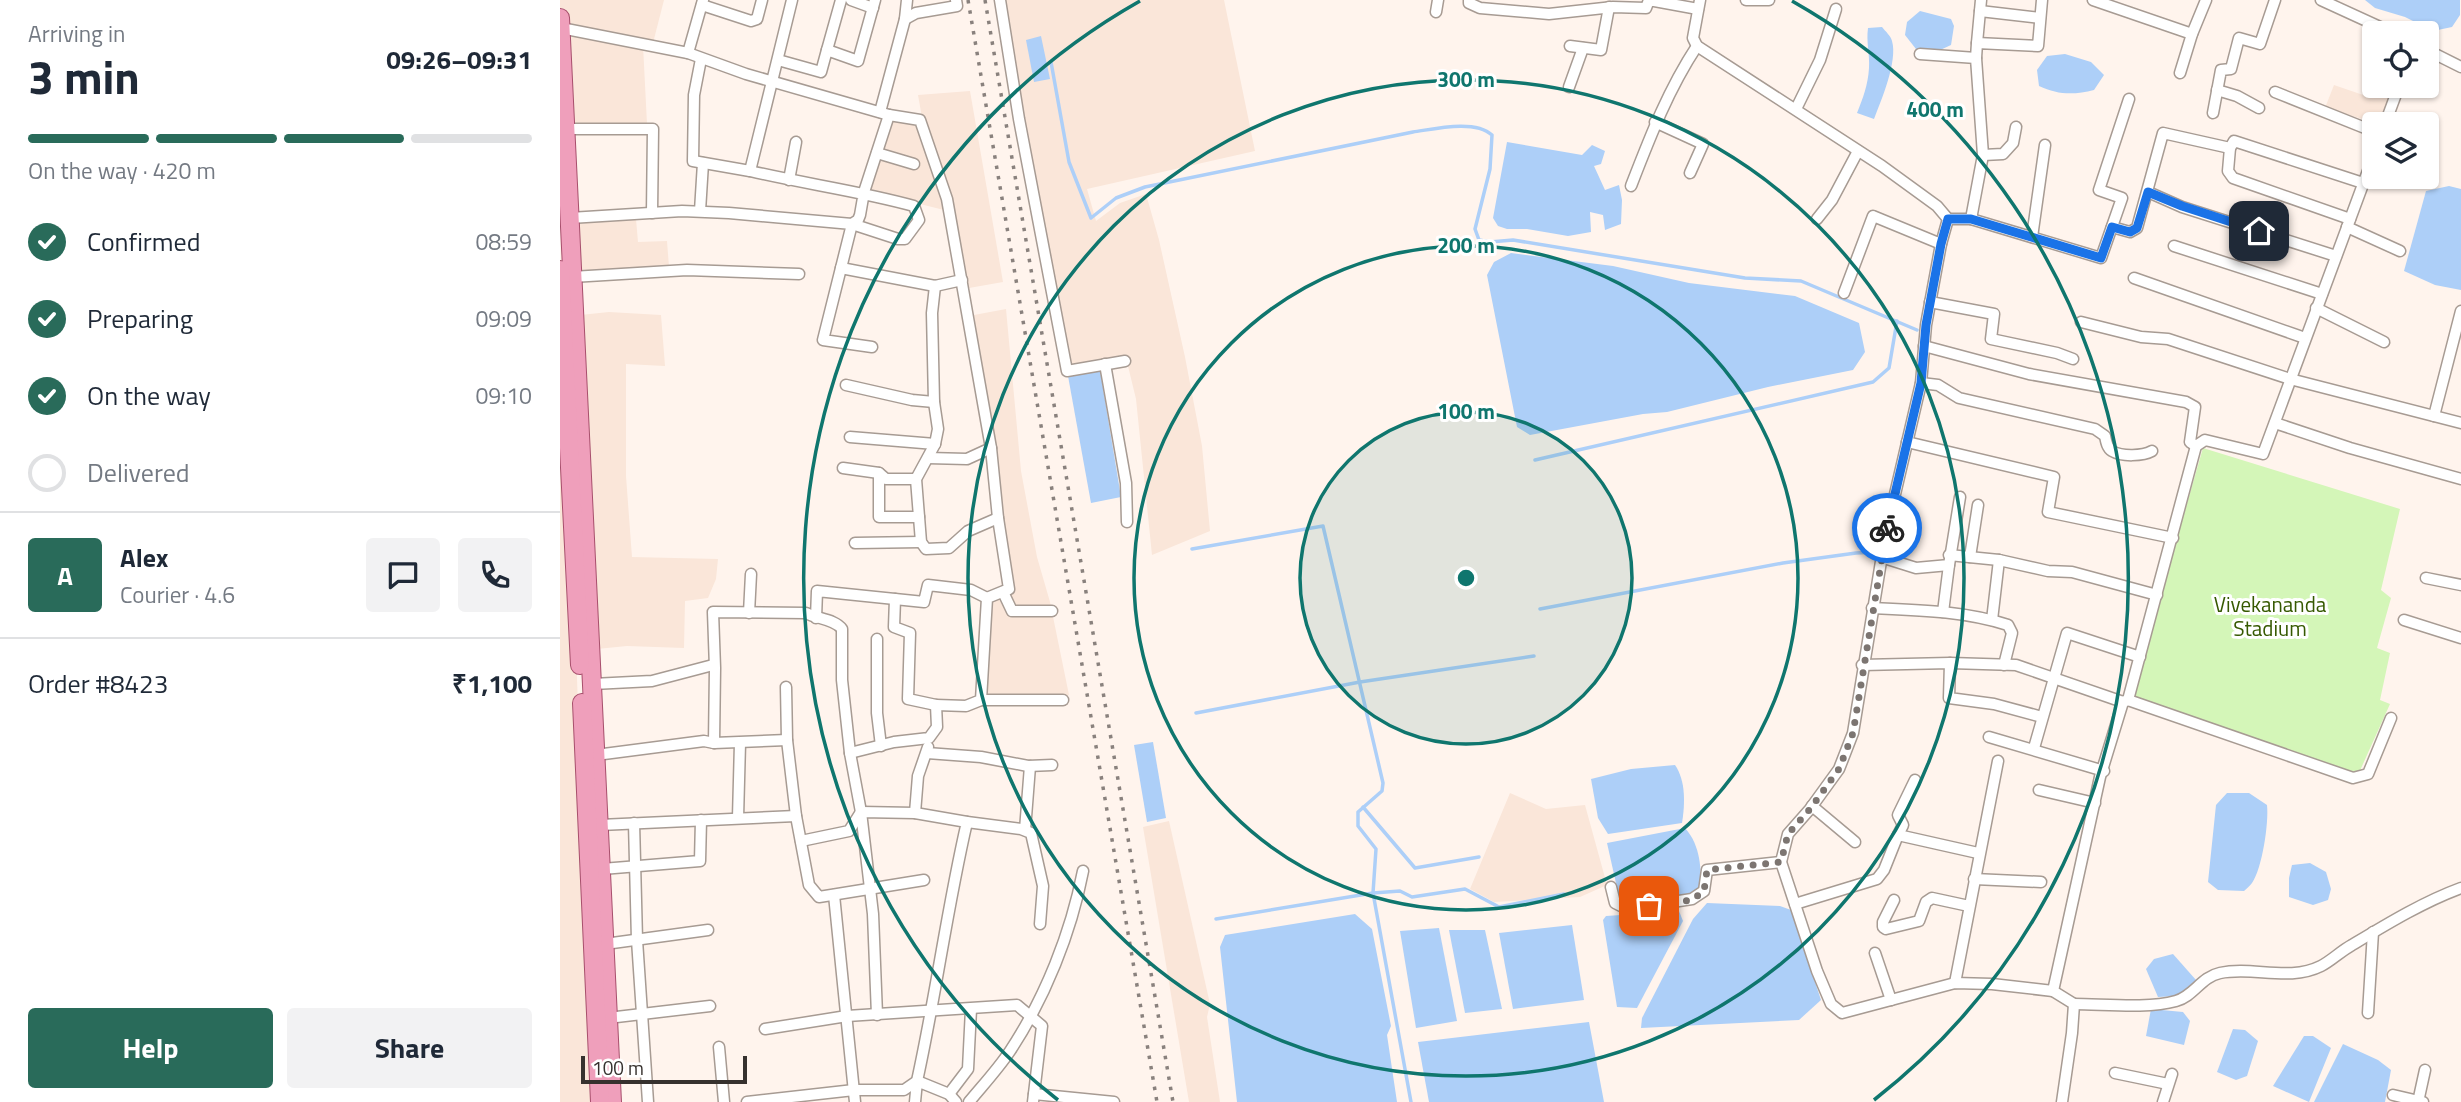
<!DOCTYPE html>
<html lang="en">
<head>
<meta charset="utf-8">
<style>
  body { margin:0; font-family:"Titillium Web",sans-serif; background:#f2f2f3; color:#1f2937; height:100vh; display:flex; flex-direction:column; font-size:26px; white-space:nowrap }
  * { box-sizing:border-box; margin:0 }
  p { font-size:23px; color:#747a83 }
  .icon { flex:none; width:38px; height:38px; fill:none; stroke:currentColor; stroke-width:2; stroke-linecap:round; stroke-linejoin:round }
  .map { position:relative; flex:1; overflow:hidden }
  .panel { display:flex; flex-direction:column; background:#fff; width:560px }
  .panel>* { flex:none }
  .fabs { position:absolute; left:1802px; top:21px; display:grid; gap:14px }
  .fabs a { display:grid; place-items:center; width:77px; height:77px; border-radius:7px; background:#fff; box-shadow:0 2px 5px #0004; font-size:35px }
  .scale { position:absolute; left:21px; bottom:18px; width:166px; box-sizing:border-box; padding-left:7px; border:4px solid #36312e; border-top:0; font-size:19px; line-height:24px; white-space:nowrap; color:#36312e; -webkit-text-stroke:5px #fff; paint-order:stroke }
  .pin { position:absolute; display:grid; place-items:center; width:60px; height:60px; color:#fff; margin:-30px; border-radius:14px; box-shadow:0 4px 10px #0006 }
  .courier { position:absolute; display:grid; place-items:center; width:70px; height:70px; margin:-35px; border:5px solid #1a73e8; border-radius:50%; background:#fff; color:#222; box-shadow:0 2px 9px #0007 }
  .headline em { font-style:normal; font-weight:700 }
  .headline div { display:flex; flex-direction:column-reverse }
  .headline { display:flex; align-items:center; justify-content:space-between; height:119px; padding:0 28px }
  h1 { font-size:46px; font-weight:700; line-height:52px }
  .bar { display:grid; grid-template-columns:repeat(4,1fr); gap:10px 7px; align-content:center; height:84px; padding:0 28px }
  .bar i { height:9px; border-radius:5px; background:#e0e1e3 }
  .bar .selected { background:#296b5a }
  .bar p { grid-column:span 4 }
  .line { display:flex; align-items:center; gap:18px; padding:0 28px; border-top:2px solid #e0e1e3 }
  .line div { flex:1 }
  .round { display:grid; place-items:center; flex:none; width:74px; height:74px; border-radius:7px; background:#f2f2f3 }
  ol { padding:0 28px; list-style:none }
  li { display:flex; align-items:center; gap:21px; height:77px }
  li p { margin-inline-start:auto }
  li .icon { padding:7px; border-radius:50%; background:#296b5a; color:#fff; stroke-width:4 }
  li:last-child { color:#747a83 }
  li i { width:38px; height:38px; border:4px solid #e0e1e3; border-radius:50% }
  .primary-button { display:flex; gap:14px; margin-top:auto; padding:14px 28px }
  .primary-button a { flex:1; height:80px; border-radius:7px; background:#296b5a; color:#fff; font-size:28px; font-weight:700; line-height:80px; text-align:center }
  .primary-button a+a { background:#f2f2f3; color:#1f2937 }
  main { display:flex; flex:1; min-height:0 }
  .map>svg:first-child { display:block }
  .built { fill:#fae6d9 }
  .green { fill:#d4f6b8 }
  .water { fill:#adcff8 }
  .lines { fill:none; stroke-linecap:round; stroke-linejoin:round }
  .stream { stroke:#adcff8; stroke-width:3.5 }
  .minor-casing { stroke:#a79b93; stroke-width:13 }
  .primary-casing { stroke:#a74f6c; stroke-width:20 }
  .minor { stroke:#fff; stroke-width:10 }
  .primary { stroke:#ef9fbb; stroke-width:18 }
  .rail { stroke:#89817d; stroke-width:3.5; stroke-dasharray:3.5 7; stroke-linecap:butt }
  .done { stroke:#7c7571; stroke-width:7; stroke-dasharray:0 12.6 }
  .route { stroke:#1a73e8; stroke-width:9 }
  .ring { fill:none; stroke:#0f766e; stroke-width:3.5 }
  .labels { text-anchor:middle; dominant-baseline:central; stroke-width:6; stroke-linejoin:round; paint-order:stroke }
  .park-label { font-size:21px; fill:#365901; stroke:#fff }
  .centre { fill:#0f766e; stroke:#fff; stroke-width:3.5 }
  .ring-label { font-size:21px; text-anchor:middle; font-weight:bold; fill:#0f766e; stroke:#fff; stroke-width:6; stroke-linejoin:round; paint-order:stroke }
</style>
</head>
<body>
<main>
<section class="panel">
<div class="headline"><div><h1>3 min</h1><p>Arriving in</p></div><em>09:26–09:31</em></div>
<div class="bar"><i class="selected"></i><i class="selected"></i><i class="selected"></i><i></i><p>On the way · 420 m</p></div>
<ol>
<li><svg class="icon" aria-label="check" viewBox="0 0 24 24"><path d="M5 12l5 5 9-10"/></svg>Confirmed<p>08:59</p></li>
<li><svg class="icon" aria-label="check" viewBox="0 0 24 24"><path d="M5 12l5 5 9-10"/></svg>Preparing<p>09:09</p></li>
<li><svg class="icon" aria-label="check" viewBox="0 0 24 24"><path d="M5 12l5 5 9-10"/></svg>On the way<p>09:10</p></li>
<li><i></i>Delivered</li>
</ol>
<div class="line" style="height:126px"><b class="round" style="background:#296b5a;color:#fff">A</b><div><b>Alex</b><p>Courier · 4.6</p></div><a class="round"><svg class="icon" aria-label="chat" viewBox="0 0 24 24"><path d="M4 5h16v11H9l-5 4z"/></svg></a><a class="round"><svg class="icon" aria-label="phone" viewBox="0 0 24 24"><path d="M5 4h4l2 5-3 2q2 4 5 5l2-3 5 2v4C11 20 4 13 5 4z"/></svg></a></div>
<div class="line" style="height:91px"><div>Order #8423</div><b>₹1,100</b></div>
<div class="primary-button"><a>Help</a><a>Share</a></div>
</section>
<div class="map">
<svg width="1901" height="1102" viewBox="0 0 1901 1102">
  <rect width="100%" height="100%" fill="#fff4ed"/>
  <!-- built -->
  <g class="built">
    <path d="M0 0H104L93 43 0 23Z"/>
    <path d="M442 0H664L695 151 527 189 536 221 560 203 586 194 599 240 625 357 642 446 650 531 592 555 576 399 567 362 508 368Z"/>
    <path d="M0 32 83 45 87 124H0Z"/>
    <path d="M1815 82V86H1833L1820 124 1765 108 1774 85 1809 97Z"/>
    <path d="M410 91 443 282 409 288 392 212 308 191 330 118 363 123 358 95Z"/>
    <path d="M76 219 78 242 107 241 109 267 10 273 6 221Z"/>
    <path d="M0 299 12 546 33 1102H0Z"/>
    <path d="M446 309 461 471 477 557 490 602 509 695 425 697 429 600 453 589 414 315Z"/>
    <path d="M49 312 101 315 105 366 66 364V476L72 557 158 559 156 579 148 598 125 601 124 648 67 646 27 650 11 316Z"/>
    <path d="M950 793 986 809 1025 805 1047 885 1020 897 934 902 910 889Z"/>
    <path d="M609 821 650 1004 647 1017 660 1102H629L583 827Z"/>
  </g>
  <!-- green -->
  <path class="green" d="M1643 448 1840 509 1821 590 1831 598 1817 648 1830 653 1820 700 1830 704 1798 775 1571 697Z"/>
  <!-- water -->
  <g class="water">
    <path d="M1805 0H1900V15L1892 27 1873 31 1845 17 1815 8Z"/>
    <path d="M1360 11 1391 19 1394 26 1391 45 1378 51 1356 49 1345 35 1347 22Z"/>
    <path d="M1322 27C1325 31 1331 36 1332 41 1338 61 1321 101 1314 119L1297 113C1303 98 1308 85 1309 68 1310 55 1306 42 1308 28Z"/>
    <path d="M481 36 490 79 474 82 466 40Z"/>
    <path d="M1505 54 1531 62 1544 75 1534 90C1514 95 1498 95 1479 86L1477 70 1487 56Z"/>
    <path d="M947 142 1022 155 1032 145 1045 151 1041 164 1034 166 1045 190 1059 185 1062 200 1061 224 1045 230 1043 215 1030 212 1031 232 1008 236 967 229H947L938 226 933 218Z"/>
    <path d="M1889 186 1901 189V290L1875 285 1844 271 1866 191Z"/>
    <path d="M951 253 1053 266 1129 283 1235 296 1299 323 1305 352 1293 370 1208 387 1107 412 1083 414 970 435 957 427 927 275 934 262Z"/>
    <path d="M540 370 561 497 531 503 508 376Z"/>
    <path d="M593 742 606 818 587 822 574 745Z"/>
    <path d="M1115 765C1126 781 1125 804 1122 823L1048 834 1038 818 1031 779 1071 769Z"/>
    <path d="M1667 793H1689L1707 805C1709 823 1702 869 1692 883 1690 886 1687 888 1684 891L1658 890 1648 882 1656 805Z"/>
    <path d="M1125 828C1141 846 1141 869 1141 891L1086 902 1060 901 1047 843Z"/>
    <path d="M1750 863 1766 872 1771 889 1768 900 1753 905 1729 897V878L1732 865Z"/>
    <path d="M1147 903 1220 906 1231 910 1261 1000 1239 1020 1081 1028 1082 1018 1133 919Z"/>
    <path d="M1119 911 1123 921 1077 1008 1057 1007 1043 920 1046 916Z"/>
    <path d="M795 914 812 929 831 1026 827 1035 837 1102H677L660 947 665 935Z"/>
    <path d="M1012 925 1024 1000 953 1009 939 933Z"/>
    <path d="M879 928 897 1021 856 1028 840 931Z"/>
    <path d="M889 930H925L942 1009 905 1013Z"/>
    <path d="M1613 954 1636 980 1617 996 1598 997 1586 969 1594 959Z"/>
    <path d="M1591 1009 1623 1012 1630 1021 1624 1045 1586 1036Z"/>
    <path d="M1029 1022 1044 1102H869L858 1042Z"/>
    <path d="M1673 1029 1685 1030 1698 1041 1687 1076 1676 1080 1657 1072Z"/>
    <path d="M1744 1036H1753L1771 1048 1749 1102 1713 1086Z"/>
    <path d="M1783 1044 1818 1060 1831 1070 1825 1102H1754Z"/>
  </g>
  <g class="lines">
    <!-- stream -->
    <g class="stream">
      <path d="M491 62 509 162 531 218 556 198 585 187 853 132C874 129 915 119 932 135L930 169 915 229 919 240 930 242 953 240 1185 278 1241 281 1357 330"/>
      <path d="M975 460 1313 382 1329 368 1337 321"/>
      <path d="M632 549 763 526 823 783 822 791 798 812V826L816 849 813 893 851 1102"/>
      <path d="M980 609 1223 563 1296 553 1318 552"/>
      <path d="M636 713 800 682 974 656"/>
      <path d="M803 807 855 868 919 857"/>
      <path d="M656 919 813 893 840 891 852 897 905 889 939 907 1004 894"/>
    </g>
    <defs>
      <g id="minor">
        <path d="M232 0 190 171C245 184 300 191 354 206L359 220 345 239H338L292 224 298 220 300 215 304 192 329 115"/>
        <path d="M291 0 313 8"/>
        <path d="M440 0 459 119 507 371 565 361"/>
        <path d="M909 0V3L920 8 989 14 1053 7 1086 8 1089 0 1138 9"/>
        <path d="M1140 0 1133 38 1137 46 1322 166 1377 206 1388 219 1381 244 1366 325 1361 383 1325 537 1293 733 1279 769 1250 809 1228 834 1221 862 1257 971 1271 1004 1282 1013 1395 983 1432 984 1493 991"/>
        <path d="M1186 0H1209"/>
        <path d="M1533 0 1632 34"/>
        <path d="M1761 0 1833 33"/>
        <path d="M142 5 191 21 197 19 202 0"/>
        <path d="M1420 11 1480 18"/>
        <path d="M876 12 878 0"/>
        <path d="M345 19 356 13 397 6 396 0"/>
        <path d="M1 28 128 53 186 74 329 115 360 120 387 199 431 448 438 518 449 589 427 598 421 700 406 706 376 705 377 727 369 738 334 742 290 753"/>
        <path d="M1417 43 1421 0"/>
        <path d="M1010 46 1041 50 1049 7"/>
        <path d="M267 50 281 0"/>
        <path d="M1867 50 1901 67"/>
        <path d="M128 53 143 0"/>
        <path d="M1360 54 1416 58 1423 155 1411 219"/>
        <path d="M1416 58 1417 43 1478 46 1482 0"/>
        <path d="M141 59 134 95 133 161 190 171"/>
        <path d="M218 60 261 72 267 50 298 61 315 0"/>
        <path d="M1620 73 1632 34 1646 0"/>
        <path d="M1009 87 1023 48"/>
        <path d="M1657 90 1677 96 1699 108"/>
        <path d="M1715 92 1815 132"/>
        <path d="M1236 109 1260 60 1276 9"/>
        <path d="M320 112 345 19 347 0"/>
        <path d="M1653 113 1661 70 1671 69 1679 38 1700 44 1715 0"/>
        <path d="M1095 122 1143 144 1130 173"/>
        <path d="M1825 124 1839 86"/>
        <path d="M6 129H93L92 213"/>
        <path d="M1670 148 1668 171 1673 178 1790 219"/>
        <path d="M317 153 354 164"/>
        <path d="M1423 155 1443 154 1453 143 1456 127"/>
        <path d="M229 180 236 142"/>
        <path d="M1071 186C1090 137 1108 90 1137 46"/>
        <path d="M1588 192 1622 207 1776 256"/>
        <path d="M140 211 143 163"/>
        <path d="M10 218 122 211 169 213 292 224 263 340 312 347"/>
        <path d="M1257 219 1272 200 1298 151"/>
        <path d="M1388 219H1411L1541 258 1562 198 1539 190 1569 99"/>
        <path d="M1552 227 1570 232 1577 228 1603 133 1670 148 1674 141 1803 183"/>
        <path d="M1787 227 1840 251"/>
        <path d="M1472 237 1485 145"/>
        <path d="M1614 246 1762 294"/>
        <path d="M281 268 375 286 402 280"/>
        <path d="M12 277 127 270 239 274"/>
        <path d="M1574 278 1745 338"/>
        <path d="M375 286 372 313 374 402 378 429 375 444 356 479 361 542 366 549 389 548 408 531 438 518"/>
        <path d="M1284 293 1313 216 1381 244"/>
        <path d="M1370 302 1434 314 1431 339 1497 353 1513 359"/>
        <path d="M1756 308 1824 342"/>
        <path d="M1521 322 1581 337 1608 339 1730 379 1901 423"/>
        <path d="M1364 346 1469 374 1626 402 1635 407 1630 442 1636 446"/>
        <path d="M545 364 566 483 567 522"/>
        <path d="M1361 383 1378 385 1399 398 1535 429 1545 436C1546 441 1547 448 1552 451 1562 457 1583 456 1592 451"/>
        <path d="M286 385 352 400 374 402"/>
        <path d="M1874 416 1901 311"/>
        <path d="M1715 423 1790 448 1901 479"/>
        <path d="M290 437 375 444"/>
        <path d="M1347 442 1494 477 1488 512 1613 538"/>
        <path d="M368 458 407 459 431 448"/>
        <path d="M283 468 319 473 326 479H356"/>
        <path d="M319 473V517H359"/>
        <path d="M295 543 361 542"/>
        <path d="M1389 555 1439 560 1488 571 1512 572 1597 595"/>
        <path d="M1321 557 1356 568 1389 565 1400 497"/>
        <path d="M1410 557 1418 505"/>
        <path d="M1866 578 1901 585"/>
        <path d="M443 592 452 611H492"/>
        <path d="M335 599 334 627 350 633 348 699 376 705"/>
        <path d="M1312 608C1358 610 1405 611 1448 625L1452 633 1444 665"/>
        <path d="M1383 612 1389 565"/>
        <path d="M189 613 191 574"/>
        <path d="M256 618 257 591 364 602 368 585 411 590 427 598"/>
        <path d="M1432 620 1439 560"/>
        <path d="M1844 620 1901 638"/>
        <path d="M317 639V713L321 746"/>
        <path d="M1390 663 1456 665 1563 702"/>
        <path d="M1302 665 1390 663 1389 698 1434 704 1482 717"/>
        <path d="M33 684 92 681 153 665"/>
        <path d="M226 687 227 740 236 816 249 885 259 897 364 880"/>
        <path d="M421 700H503"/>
        <path d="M1568 700 1793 778 1808 774 1831 718"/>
        <path d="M1429 737 1544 771"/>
        <path d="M227 740 154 743 155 668 153 612 246 613C257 619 275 619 282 629V680L290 753 301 812 313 914 317 1015"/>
        <path d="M1474 748 1507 633 1580 657"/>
        <path d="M367 753 421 757 468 766 492 765"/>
        <path d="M36 755 144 741 154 743"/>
        <path d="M1479 790 1535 803"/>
        <path d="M1252 806 1295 842"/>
        <path d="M355 813 358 776 368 747"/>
        <path d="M178 818 180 743"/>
        <path d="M407 822 461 829 471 833 483 886 480 924"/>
        <path d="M74 823 77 940 88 1102"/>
        <path d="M40 825 236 816"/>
        <path d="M465 830 470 766"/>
        <path d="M1338 835 1343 825 1338 815 1355 780"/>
        <path d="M42 869 140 861 141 820"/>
        <path d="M1414 879 1481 882"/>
        <path d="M1051 887 1055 903 1067 909 1132 899 1144 891 1147 870 1221 862"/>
        <path d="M274 895 295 1102"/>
        <path d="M1334 900 1323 922V927L1326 929 1359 921 1366 902 1372 898 1409 906"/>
        <path d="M1235 904 1317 879 1324 870 1338 835 1418 853"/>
        <path d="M45 944 148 930"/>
        <path d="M1315 953 1331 1000"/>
        <path d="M1395 983 1438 761"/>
        <path d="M1514 1004C1544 1004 1587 1009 1616 1001 1634 996 1641 977 1660 973 1693 966 1729 982 1761 966 1771 961 1781 951 1792 945 1827 924 1863 902 1901 888"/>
        <path d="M1808 1013 1813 932"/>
        <path d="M48 1018 150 1006"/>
        <path d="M205 1029 287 1016 457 1005 482 1026 473 1102"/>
        <path d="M159 1047 164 1102"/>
        <path d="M1555 1073 1608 1084"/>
        <path d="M389 1094 408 1069 411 1009"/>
        <path d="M474 1094 554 1102"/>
        <path d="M1833 1095 1863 1102"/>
        <path d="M187 1102 294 1090H344L357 1081C376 995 387 908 407 822L355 813 301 812 289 831 241 841"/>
        <path d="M355 1102 357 1081 389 1094 396 1102"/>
        <path d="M409 1102C423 1085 438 1069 450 1051 485 998 511 933 523 871"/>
        <path d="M1502 1102 1512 1033 1514 1004 1493 991 1540 777 1563 702 1568 700 1636 446 1645 440 1703 454 1815 152"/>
        <path d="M1603 1102 1612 1074"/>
        <path d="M1858 1102 1865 1070"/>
      </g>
      <g id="primary">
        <path d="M0 18 52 1102"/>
        <path d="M0 270 20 665"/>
        <path d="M22 703 40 1102"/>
      </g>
    </defs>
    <!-- minor casing -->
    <use href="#minor" class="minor-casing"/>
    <!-- primary casing -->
    <use href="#primary" class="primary-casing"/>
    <!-- minor -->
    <use href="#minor" class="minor"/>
    <!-- primary -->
    <use href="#primary" class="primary"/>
    <!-- rail -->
    <g class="rail">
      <path d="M408 0 597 1102"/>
      <path d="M425 0 613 1102"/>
    </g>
  </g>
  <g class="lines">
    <!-- done -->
    <path class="done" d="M1089 906 1132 900 1144 891 1147 870 1221 862 1228 834 1250 809 1279 769 1293 733 1327 528"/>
    <!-- route -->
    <path class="route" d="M1327 528 1361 383 1366 325 1381 244 1388 219H1411L1541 258 1552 227 1570 232 1577 228 1588 192 1622 206 1699 231"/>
  </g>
  <!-- distance rings -->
  <circle cx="906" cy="578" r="166" fill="#0f766e" fill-opacity=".12"/>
  <g class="ring">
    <circle cx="906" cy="578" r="166"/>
    <circle cx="906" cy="578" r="332"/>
    <circle cx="906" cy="578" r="498"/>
    <path d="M498 1100A663 663 0 0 1 580 1M1232 1A663 663 0 0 1 1314 1100"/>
  </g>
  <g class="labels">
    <!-- park labels -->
    <g class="park-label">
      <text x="1710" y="604">Vivekananda<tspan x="1710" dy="24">Stadium</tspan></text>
    </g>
  </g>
  <circle cx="906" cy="578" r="10" class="centre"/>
  <g class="ring-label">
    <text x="906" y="87">300 m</text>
    <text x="1375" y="117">400 m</text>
    <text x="906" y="253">200 m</text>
    <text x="906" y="419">100 m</text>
  </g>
</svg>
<div class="fabs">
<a><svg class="icon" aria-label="locate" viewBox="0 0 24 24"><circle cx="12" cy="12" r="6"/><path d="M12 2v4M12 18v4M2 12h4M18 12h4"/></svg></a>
<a><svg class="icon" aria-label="layers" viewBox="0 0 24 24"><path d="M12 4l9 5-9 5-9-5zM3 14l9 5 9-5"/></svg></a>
</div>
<div class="scale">100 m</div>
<div class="pin" style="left:1089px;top:906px;background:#ea580c"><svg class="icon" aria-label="bag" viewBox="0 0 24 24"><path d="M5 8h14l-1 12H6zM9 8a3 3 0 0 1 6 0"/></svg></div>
<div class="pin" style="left:1699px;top:231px;background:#1f2937"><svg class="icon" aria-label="home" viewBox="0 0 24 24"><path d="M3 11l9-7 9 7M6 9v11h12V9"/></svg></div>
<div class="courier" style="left:1327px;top:528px"><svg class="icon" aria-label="bike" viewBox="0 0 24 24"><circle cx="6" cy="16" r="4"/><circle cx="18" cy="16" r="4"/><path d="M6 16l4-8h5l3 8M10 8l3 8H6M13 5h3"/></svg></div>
</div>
</main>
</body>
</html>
